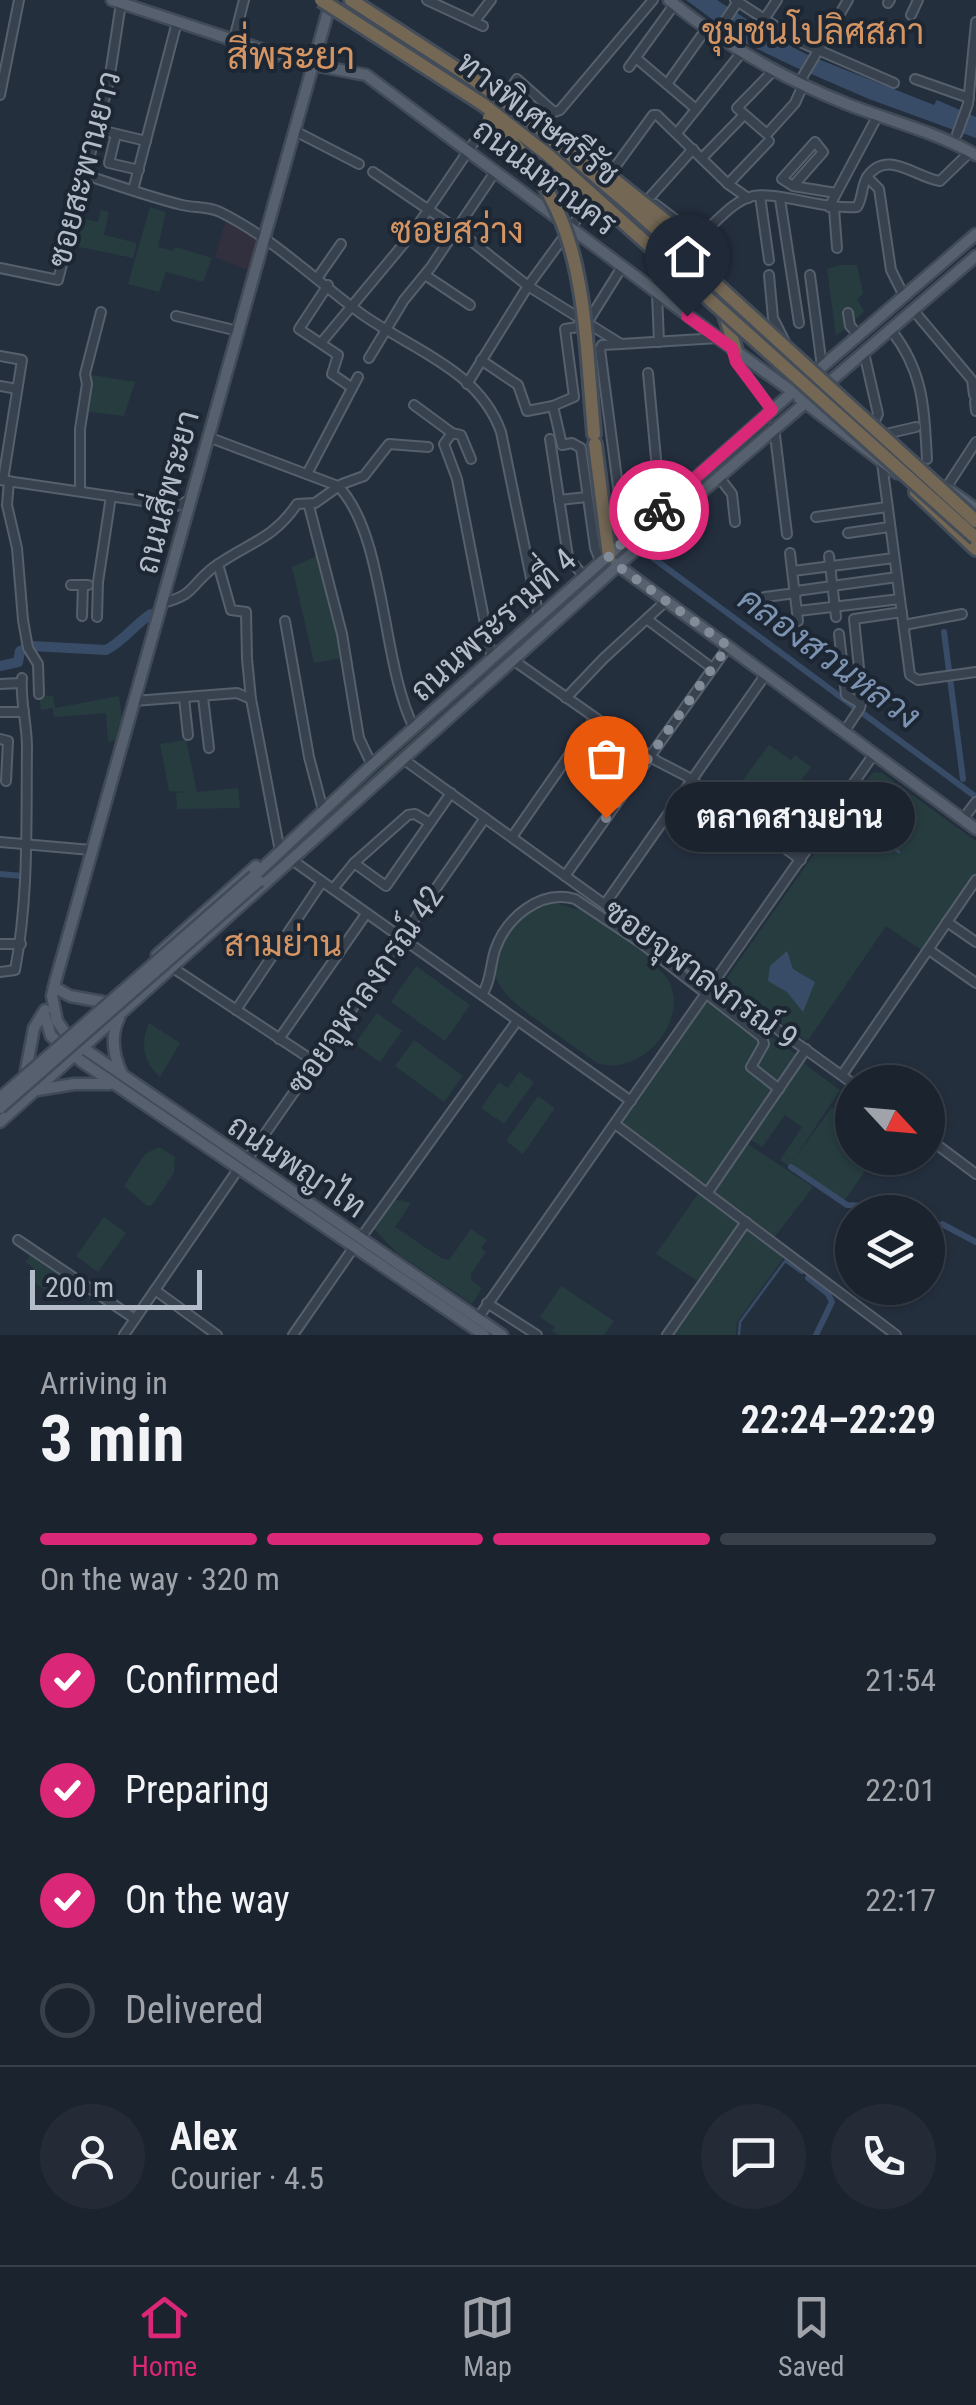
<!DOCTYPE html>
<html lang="en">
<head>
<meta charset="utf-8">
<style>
  body { margin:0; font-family:"Roboto Condensed",Sarabun,sans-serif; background:#242b36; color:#f1f3f6; height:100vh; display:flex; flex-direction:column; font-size:38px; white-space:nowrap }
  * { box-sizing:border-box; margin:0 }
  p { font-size:32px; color:#a0a4aa }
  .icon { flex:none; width:55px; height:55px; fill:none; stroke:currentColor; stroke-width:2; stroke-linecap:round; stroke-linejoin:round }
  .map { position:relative; height:1335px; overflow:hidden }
  .panel { display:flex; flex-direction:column; background:#1b232e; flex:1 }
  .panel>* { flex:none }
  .needle { width:65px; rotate:116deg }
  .buttons { position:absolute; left:835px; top:1065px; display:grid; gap:20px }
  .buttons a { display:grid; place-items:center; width:110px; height:110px; border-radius:50%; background:#1b232e; box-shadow:0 2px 8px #0004,0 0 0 2px #39404a; font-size:50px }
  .scale { position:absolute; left:30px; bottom:25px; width:172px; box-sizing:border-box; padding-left:10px; border:5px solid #b4bcc9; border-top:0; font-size:28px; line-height:35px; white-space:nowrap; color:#b4bcc9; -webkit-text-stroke:8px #1d2633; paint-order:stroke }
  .pin { position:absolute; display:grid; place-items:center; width:85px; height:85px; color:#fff; margin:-102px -42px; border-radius:50% 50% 50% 0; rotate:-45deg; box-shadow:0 0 10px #0007 }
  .pin .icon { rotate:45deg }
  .courier { position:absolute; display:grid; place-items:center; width:100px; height:100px; margin:-50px; border:8px solid #db2777; border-radius:50%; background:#fff; color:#222; box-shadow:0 2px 12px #0007 }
  .bubble { position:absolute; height:70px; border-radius:35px; background:#1b232e; box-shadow:0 2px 8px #0004,0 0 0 2px #39404a; font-size:32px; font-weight:700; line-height:70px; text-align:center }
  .summary em { font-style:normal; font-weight:700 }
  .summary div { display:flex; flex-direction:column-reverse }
  .summary { display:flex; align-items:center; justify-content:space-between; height:170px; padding:0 40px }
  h1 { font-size:65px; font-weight:700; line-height:75px }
  .bar { display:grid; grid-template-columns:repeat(4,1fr); gap:15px 10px; align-content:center; height:120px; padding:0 40px }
  .bar i { height:12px; border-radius:8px; background:#39404a }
  .bar .current { background:#db2777 }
  .bar p { grid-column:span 4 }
  .line { display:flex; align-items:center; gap:25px; padding:0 40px; border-top:2px solid #39404a }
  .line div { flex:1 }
  .round { display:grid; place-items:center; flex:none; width:105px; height:105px; border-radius:52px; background:#242b36 }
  ol { padding:0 40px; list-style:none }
  li { display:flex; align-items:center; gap:30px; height:110px }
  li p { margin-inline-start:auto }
  li .icon { padding:10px; border-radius:50%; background:#db2777; color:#fff; stroke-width:4 }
  li:last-child { color:#a0a4aa }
  li i { width:55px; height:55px; border:5px solid #39404a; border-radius:50% }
  .dock { display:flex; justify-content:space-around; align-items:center; height:140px; border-top:2px solid #39404a; background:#1b232e; font-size:28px; color:#a0a4aa }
  .dock a { display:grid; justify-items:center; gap:5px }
  .dock .current { color:#db2777 }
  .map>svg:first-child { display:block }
  .medical { fill:#32303f }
  .green { fill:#263c3f }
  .water { fill:#394c67 }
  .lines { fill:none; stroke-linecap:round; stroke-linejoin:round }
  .stream { stroke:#394c67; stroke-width:2.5 }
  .canal { stroke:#394c67; stroke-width:6 }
  .river { stroke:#394c67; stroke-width:10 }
  .minor-casing { stroke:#565f6c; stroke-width:12 }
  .major-casing { stroke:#414a57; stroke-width:15 }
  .highway-casing { stroke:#434c59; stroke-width:18 }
  .minor { stroke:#38414e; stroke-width:8 }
  .major { stroke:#56606e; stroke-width:10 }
  .highway { stroke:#746855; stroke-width:12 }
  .major-bridge-casing { stroke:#414a57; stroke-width:15; stroke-linecap:butt }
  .highway-bridge-casing { stroke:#434c59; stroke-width:18; stroke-linecap:butt }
  .major-bridge { stroke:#56606e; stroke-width:10 }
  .highway-bridge { stroke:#746855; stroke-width:12 }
  .done { stroke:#828b98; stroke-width:10; stroke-dasharray:0 18 }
  .route { stroke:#db2777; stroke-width:12 }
  .labels { text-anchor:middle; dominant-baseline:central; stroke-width:8; stroke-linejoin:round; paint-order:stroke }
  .street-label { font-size:32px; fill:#b4bcc9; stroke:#1d2633 }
  .neighbourhood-label { font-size:35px; fill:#d59563; stroke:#1d2633 }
  .water-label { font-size:35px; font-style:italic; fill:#7c92b1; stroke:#1d2633 }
  .quarter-label { font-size:38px; fill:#d59563; stroke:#1d2633 }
</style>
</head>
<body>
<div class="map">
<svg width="976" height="1335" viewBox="0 0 976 1335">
  <rect width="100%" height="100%" fill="#242f3e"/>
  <!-- medical -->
  <path class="medical" d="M226 219 258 241 250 271 215 257Z"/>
  <!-- green -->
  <g class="green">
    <path d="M150 207 166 212 158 247 173 251 175 247 212 258 203 282 166 272 159 292 128 284Z"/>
    <path d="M101 210 109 212 104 235 137 243 133 258 70 245 77 217 98 222Z"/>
    <path d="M840 265H857L863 293 857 299 864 312 836 336 827 269Z"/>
    <path d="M92 375 135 382 124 416 83 411Z"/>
    <path d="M319 555 342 658 314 663 292 567Z"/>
    <path d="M600 576 356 795 177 945Z"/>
    <path d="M39 696H53L55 708 119 696 122 718 117 740 108 742 106 713 54 717 53 708 41 710Z"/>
    <path d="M186 740 197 792 238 788 240 808 177 809 176 793 186 792 169 791 160 744Z"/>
    <path d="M769 745 791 760 795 755 811 767 771 822 733 793Z"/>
    <path d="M875 772 882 773 976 841V875L923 951 886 926 809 1039 805 1040 724 982 870 775Z"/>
    <path d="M554 902 577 910 580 906 659 962 656 967C703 1002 648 1080 597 1063 580 1051 563 1039 547 1027 514 1003 475 981 505 935 517 917 532 905 554 902Z"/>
    <path d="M416 966 470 1005 445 1041 391 1002Z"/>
    <path d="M711 994 797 1055 706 1187 619 1124Z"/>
    <path d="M377 1013 402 1031 380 1062 355 1044Z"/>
    <path d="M149 1023 180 1043 160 1077C143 1062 140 1043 149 1023Z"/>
    <path d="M414 1040 463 1076 444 1102 395 1066Z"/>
    <path d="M802 1062 840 1090 793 1161 832 1107 852 1121V1158H874L844 1201 792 1165 793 1162 789 1166 780 1160 802 1127 785 1115 762 1147 748 1138Z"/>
    <path d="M519 1072 534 1082 504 1124 481 1108 499 1082 508 1088Z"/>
    <path d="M538 1096 555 1108 523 1154 506 1141Z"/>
    <path d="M746 1143 813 1187 773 1239 712 1192Z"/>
    <path d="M159 1147 175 1157 174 1173 152 1205 147 1206 124 1186 145 1154Z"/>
    <path d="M700 1191 743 1222 699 1282 656 1254Z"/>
    <path d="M394 1199 411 1203 395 1227 441 1258 449 1260 471 1229 487 1240 481 1248 486 1252 471 1274V1280L482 1288 472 1304 398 1254 373 1228Z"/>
    <path d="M104 1217 126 1233 98 1272 76 1256Z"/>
    <path d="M746 1227 785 1256 737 1322 736 1335H670Z"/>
    <path d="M32 1252 74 1281 60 1301 28 1278 34 1268 26 1262Z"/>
    <path d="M561 1286 614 1321 604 1335H558L552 1331 555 1327 540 1317Z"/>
  </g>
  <!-- water -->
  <g class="water">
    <path d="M686 0H717L775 38 808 55 934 105 937 100 976 117V138L869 99 795 67 743 42Z"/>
    <path d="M787 951 793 969 815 982 803 1012 787 992 768 981 770 966Z"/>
  </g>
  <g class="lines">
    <!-- stream -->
    <g class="stream">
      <path d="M878 837 899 852"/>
      <path d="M739 1335 740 1322 785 1261 802 1273"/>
    </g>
    <!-- canal -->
    <g class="canal">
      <path d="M653 558 976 797"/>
      <path d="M944 632 963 779"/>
      <path d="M18 662 19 663"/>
      <path d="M0 874 23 876"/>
      <path d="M791 1167 847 1205 869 1206 878 1212"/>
      <path d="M928 1232 942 1224 976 1242"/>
      <path d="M808 1278 828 1294 832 1302 816 1335"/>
    </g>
    <!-- river -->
    <path class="river" d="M0 666 18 662 20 651 31 646 106 650C123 642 135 624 151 614"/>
    <defs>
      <g id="minor">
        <path d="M427 0 483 26"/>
        <path d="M735 0 800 42 894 83"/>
        <path d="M888 3 890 0"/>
        <path d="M911 15 918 0"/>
        <path d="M763 21 777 0"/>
        <path d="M474 22 491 0"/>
        <path d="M716 34 739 0"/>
        <path d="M235 35 244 0"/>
        <path d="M636 58 696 109"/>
        <path d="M629 67 674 5"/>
        <path d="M775 69 737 108 767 134 795 103 804 83"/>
        <path d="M915 79 969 98"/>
        <path d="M800 81 848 0"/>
        <path d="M667 84 707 28"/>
        <path d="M0 95 19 0"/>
        <path d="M96 129 146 141"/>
        <path d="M295 131 359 164"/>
        <path d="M677 133 742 52"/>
        <path d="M116 134 109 163 139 170"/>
        <path d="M957 134 968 104 976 22"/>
        <path d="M702 158 741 118"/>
        <path d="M373 172 451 225 528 286 621 344 718 338"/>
        <path d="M86 175C118 186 150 197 182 205 195 208 208 206 220 212 273 238 316 281 363 315 413 350 479 370 501 432L539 617"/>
        <path d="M867 177 879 189 891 270 904 296"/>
        <path d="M728 184 769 141"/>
        <path d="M793 186 823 152 815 142 782 179 793 186 836 193"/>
        <path d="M133 190 177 22"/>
        <path d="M760 196 769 260"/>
        <path d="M780 199 799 323"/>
        <path d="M655 204 684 226 702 234C718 221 731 202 753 196 775 191 826 210 857 207 863 198 861 187 867 177 887 148 916 178 940 181L970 152"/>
        <path d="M643 205 693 149"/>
        <path d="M829 207 878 115"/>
        <path d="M834 208 837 248"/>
        <path d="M0 268 58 280 109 81 121 3"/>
        <path d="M425 275 470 305"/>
        <path d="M769 275 773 318 785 342"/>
        <path d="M810 275 822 367"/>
        <path d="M318 277 341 244"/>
        <path d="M328 285 299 329 338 355 332 374 351 387"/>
        <path d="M657 293 659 342"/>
        <path d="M914 311 972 380 974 395"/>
        <path d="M848 313 850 326 859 335"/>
        <path d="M176 316 238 331"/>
        <path d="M587 323 622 267"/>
        <path d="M891 330C924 372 924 408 927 459"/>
        <path d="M321 343 411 235 517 79 554 112 560 110 653 0"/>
        <path d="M621 344 602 345 600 349 625 540"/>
        <path d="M732 348 737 362 772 410"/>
        <path d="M864 353 878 414 871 430"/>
        <path d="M0 356 22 360 3 480"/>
        <path d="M369 358 404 300 431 267 495 172"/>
        <path d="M481 360 518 385 527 411 553 406 562 445 572 443 581 448 595 548 601 563"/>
        <path d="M648 373 658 480 670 499"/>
        <path d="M467 384 528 286 653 115H657L728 184 748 198"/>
        <path d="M0 386 17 389"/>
        <path d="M975 402 976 411"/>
        <path d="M414 405 452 433"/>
        <path d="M553 406 574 397 565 329 578 327 580 319"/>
        <path d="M774 427 787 534"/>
        <path d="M208 437 338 486C386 535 381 663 414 728"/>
        <path d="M873 437 916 427"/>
        <path d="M550 439 568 557 585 578"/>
        <path d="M471 459 461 435 452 433 444 444 457 479 492 660"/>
        <path d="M882 463 910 675 918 680 976 672"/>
        <path d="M307 474 358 377"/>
        <path d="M719 477 732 494 735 522"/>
        <path d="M0 480 177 506 191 499"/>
        <path d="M9 481 7 505 17 548 23 620 28 648 38 664 39 694"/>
        <path d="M946 488 976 442"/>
        <path d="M80 491V429L87 384 85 374 101 312"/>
        <path d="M559 500 587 497"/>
        <path d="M309 506 342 634 359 738 372 765"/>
        <path d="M816 517 887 507"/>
        <path d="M848 533 889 527"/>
        <path d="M790 553 798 621"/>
        <path d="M829 556 836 617"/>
        <path d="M218 564 231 610 246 612 247 659 251 699 279 846"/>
        <path d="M793 571 894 558"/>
        <path d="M71 585H88"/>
        <path d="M796 591 897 577"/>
        <path d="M765 597 796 593"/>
        <path d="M162 603C196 595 190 585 214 567 247 543 273 540 297 504L315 503 342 484 364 476 389 444 428 447"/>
        <path d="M798 611 900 599"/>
        <path d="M82 616 83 585"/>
        <path d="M97 617 98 582 111 496"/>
        <path d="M648 620 712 668"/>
        <path d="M285 621 309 757 323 810"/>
        <path d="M904 625 962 614"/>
        <path d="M839 634 846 695 861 704"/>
        <path d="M513 660 657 761 686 776 801 860"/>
        <path d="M0 684 21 683"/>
        <path d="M203 697 209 748"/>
        <path d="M184 698 188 735"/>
        <path d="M566 698 603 659 666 601"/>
        <path d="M134 701 237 693 251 699"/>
        <path d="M0 712H24"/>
        <path d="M844 732 860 708 862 697 854 619 902 612"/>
        <path d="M0 739 8 741 6 781"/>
        <path d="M403 759 852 1083"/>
        <path d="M963 819 976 802"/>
        <path d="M512 837 595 718"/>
        <path d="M0 842 91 850"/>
        <path d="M292 860 631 1101"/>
        <path d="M354 863 386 886 451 793"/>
        <path d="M565 876 728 647"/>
        <path d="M333 889 354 863 408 815 415 814 430 823"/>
        <path d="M605 904 766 674"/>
        <path d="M947 922 976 942"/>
        <path d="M0 944H21"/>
        <path d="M929 950 976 983"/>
        <path d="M173 968 315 1062"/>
        <path d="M0 972 15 970C29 897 26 821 27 747 27 724 20 700 22 678"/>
        <path d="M482 995C491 981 490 966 495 950 506 918 540 889 575 899L641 943 762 1037 764 1044 751 1067 779 1089"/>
        <path d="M236 1010 322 882"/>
        <path d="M279 1039 366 914"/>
        <path d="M842 1075 976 880"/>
        <path d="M615 1124 896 1335"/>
        <path d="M928 1138 976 1174"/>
        <path d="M246 1161 485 818"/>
        <path d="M708 1192 806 1049"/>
        <path d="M360 1239 517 1021"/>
        <path d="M18 1240 135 1319"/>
        <path d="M155 1290 217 1335"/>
        <path d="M487 1303 537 1335"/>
        <path d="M478 1318 874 754"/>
        <path d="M124 1335 239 1168"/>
        <path d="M293 1335 354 1247"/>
        <path d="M667 1335 746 1222"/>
      </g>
      <g id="major">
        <path d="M112 0 303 63 366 75 718 338 786 387 813 400"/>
        <path d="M669 0C722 43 784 79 847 104 890 121 936 132 976 155"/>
        <path d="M331 1 56 979 52 996 57 1021 66 1034 89 1052 502 1335"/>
        <path d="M809 378 976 234"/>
        <path d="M799 398 897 473"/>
        <path d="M948 489 976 509"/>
        <path d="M616 564 976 829"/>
        <path d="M254 876 372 765 796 389"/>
        <path d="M157 955 256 866"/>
        <path d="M54 987 70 996 103 1002"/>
        <path d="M44 1013 51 1036 81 1061 484 1335"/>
        <path d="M119 1018C110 1036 114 1057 122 1074"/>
        <path d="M26 1070 34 1028 45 1010"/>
        <path d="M38 1090 74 1084H110"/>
        <path d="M0 1122 662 526 976 256"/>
      </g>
      <g id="highway">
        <path d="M351 0 473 79"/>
        <path d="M672 226C709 262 722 302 736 351"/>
        <path d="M767 338 809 378"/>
        <path d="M589 372 594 434"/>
        <path d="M595 444 609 556"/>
        <path d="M916 492 976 549"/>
      </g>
    </defs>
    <!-- minor casing -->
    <use href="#minor" class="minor-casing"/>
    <!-- major casing -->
    <use href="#major" class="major-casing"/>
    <!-- highway casing -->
    <use href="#highway" class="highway-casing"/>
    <!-- minor -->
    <use href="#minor" class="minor"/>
    <!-- major -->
    <use href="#major" class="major"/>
    <!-- highway -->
    <use href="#highway" class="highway"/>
    <defs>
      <g id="major-bridge">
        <path d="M0 1098 254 876"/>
        <path d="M0 1108 259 881"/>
      </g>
      <g id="highway-bridge">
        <path d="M321 0 484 105 548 155 976 538"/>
        <path d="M473 79 525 116 635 210 976 521"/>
        <path d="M489 118C570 193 581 267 589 372"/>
        <path d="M577 150 672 226"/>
      </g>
    </defs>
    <!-- major-bridge casing -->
    <use href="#major-bridge" class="major-bridge-casing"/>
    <!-- highway-bridge casing -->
    <use href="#highway-bridge" class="highway-bridge-casing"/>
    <!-- major-bridge -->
    <use href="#major-bridge" class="major-bridge"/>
    <!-- highway-bridge -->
    <use href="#highway-bridge" class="highway-bridge"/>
  </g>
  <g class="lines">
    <!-- done -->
    <path class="done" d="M606 818 728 646 618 566 608 556 659 510"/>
    <!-- route -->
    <path class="route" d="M659 510 772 410 736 362 732 348 687 316"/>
  </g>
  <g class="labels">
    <!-- street labels -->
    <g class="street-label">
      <text transform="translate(538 118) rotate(38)">ทางพิเศษศรีรัช</text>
      <text transform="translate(84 169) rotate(-75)">ซอยสะพานยาว</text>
      <text transform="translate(545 177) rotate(37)">ถนนมหานคร</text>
      <text transform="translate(167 492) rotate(-75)">ถนนสี่พระยา</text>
      <text transform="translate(493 625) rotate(-42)">ถนนพระรามที่ 4</text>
      <text transform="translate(701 974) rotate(36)">ซอยจุฬาลงกรณ์ 9</text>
      <text transform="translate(365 990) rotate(-55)">ซอยจุฬาลงกรณ์ 42</text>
      <text transform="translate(297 1166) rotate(34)">ถนนพญาไท</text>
    </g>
    <!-- neighbourhood labels -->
    <g class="neighbourhood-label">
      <text x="813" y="32">ชุมชนโปลิศสภา</text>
      <text x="457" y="231">ซอยสว่าง</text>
      <text x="283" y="944">สามย่าน</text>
    </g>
    <!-- water labels -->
    <g class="water-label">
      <text transform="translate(829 658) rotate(36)">คลองสวนหลวง</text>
    </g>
    <!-- quarter labels -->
    <g class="quarter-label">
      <text x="291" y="56">สี่พระยา</text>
    </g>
  </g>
</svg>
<div class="buttons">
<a><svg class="needle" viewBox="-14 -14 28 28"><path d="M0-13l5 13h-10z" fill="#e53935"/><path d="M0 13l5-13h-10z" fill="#a0a4aa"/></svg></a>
<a><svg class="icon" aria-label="layers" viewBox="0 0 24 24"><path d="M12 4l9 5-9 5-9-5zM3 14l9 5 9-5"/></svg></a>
</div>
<div class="scale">200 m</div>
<div class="pin" style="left:606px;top:818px;background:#ea580c"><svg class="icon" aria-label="bag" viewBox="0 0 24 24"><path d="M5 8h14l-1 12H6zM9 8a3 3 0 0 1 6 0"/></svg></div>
<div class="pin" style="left:687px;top:316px;background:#1f2937"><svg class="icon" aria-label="home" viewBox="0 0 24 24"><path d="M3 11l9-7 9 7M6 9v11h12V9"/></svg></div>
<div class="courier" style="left:659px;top:510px"><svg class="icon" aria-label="bike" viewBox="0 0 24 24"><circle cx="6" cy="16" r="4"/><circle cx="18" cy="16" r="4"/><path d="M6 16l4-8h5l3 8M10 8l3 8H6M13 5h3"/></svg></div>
<div class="bubble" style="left:665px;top:782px;width:250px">ตลาดสามย่าน</div>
</div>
<section class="panel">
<div class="summary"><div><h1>3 min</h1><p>Arriving in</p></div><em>22:24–22:29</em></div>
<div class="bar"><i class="current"></i><i class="current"></i><i class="current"></i><i></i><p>On the way · 320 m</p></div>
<ol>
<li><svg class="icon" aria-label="check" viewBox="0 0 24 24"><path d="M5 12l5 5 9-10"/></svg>Confirmed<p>21:54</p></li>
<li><svg class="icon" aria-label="check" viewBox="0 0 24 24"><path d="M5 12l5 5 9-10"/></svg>Preparing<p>22:01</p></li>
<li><svg class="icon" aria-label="check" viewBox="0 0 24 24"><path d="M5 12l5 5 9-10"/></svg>On the way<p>22:17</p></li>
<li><i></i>Delivered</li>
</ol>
<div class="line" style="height:180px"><a class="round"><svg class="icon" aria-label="person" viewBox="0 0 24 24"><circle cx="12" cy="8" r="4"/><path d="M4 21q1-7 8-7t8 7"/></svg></a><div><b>Alex</b><p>Courier · 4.5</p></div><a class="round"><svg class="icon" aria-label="chat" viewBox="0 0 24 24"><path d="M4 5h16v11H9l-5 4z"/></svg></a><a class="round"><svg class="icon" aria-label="phone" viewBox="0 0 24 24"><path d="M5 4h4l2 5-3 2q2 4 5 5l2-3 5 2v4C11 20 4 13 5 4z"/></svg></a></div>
</section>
<nav class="dock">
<a class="current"><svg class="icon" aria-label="home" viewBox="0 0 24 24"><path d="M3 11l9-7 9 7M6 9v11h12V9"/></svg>Home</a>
<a><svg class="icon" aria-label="map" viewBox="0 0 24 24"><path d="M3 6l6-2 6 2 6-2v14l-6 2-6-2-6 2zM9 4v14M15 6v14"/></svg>Map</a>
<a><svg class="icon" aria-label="saved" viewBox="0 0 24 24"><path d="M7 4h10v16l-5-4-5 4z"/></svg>Saved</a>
</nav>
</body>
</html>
